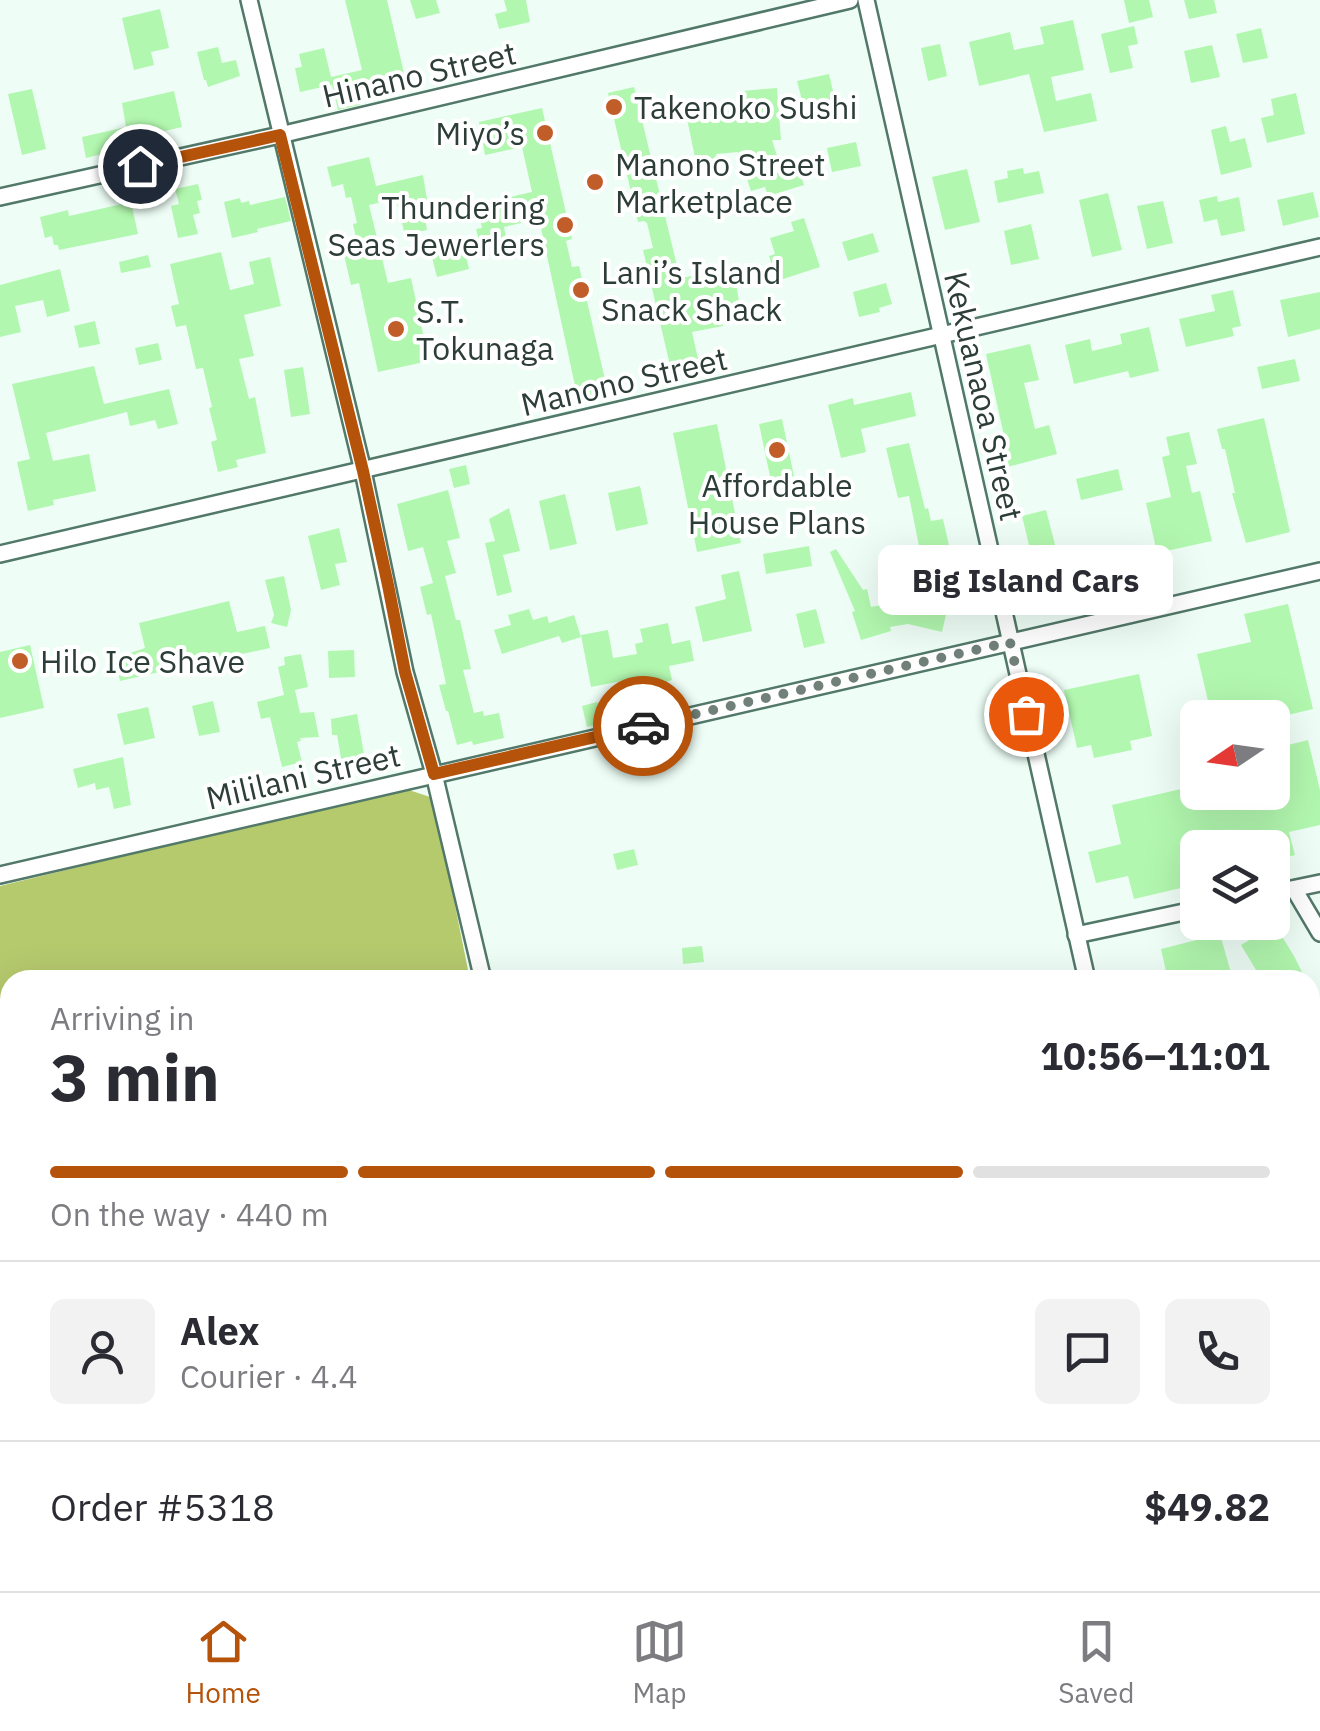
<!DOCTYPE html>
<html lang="en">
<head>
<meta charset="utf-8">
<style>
  body { margin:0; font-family:"IBM Plex Sans",sans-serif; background:#f2f2f3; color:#2b2b33; height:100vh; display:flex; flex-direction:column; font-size:38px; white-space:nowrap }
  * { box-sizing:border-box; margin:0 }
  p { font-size:32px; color:#7c7c81 }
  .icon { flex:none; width:55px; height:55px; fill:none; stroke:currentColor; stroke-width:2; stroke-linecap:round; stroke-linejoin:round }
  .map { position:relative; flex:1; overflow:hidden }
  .drawer { position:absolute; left:0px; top:970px; width:1320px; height:622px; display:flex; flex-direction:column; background:#fff; border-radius:30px 30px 0 0; box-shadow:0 10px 40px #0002 }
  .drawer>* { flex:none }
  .needle { width:65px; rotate:257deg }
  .fabs { position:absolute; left:1180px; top:700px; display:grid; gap:20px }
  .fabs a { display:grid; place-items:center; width:110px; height:110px; border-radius:15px; background:#fff; box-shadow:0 10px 40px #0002; font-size:50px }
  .pin { position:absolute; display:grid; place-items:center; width:85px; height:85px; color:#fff; margin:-42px; border:5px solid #fff; border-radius:50%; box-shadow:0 2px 10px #0007 }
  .courier { position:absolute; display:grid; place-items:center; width:100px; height:100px; margin:-50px; border:8px solid #b45309; border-radius:50%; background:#fff; color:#222; box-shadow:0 2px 12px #0007 }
  .bubble { position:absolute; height:70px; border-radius:15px; background:#fff; box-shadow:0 10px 40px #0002; font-size:32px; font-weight:700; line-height:70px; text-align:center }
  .overview em { font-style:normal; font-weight:700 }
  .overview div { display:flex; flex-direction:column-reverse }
  .overview { display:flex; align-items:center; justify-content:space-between; height:170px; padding:0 50px }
  h1 { font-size:65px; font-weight:700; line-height:75px }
  .bar { display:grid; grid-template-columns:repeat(4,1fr); gap:15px 10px; align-content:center; height:120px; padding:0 50px }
  .bar i { height:12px; border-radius:8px; background:#e1e1e2 }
  .bar .active { background:#b45309 }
  .bar p { grid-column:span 4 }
  .line { display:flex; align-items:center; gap:25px; padding:0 50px; border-top:2px solid #e1e1e2 }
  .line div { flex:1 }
  .round { display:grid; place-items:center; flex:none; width:105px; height:105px; border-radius:15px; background:#f2f2f3 }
  .menu { display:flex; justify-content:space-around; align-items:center; height:140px; border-top:2px solid #e1e1e2; background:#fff; font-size:28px; color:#7c7c81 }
  .menu a { display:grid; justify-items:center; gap:5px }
  .menu .active { color:#b45309 }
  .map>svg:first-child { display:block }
  .green { fill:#bfd181 }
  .forest { fill:#b5c96d }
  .water { fill:#a6e8fb }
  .building { fill:#b2f7af }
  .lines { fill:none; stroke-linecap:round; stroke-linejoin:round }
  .minor-casing { stroke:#527869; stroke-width:20 }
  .minor { stroke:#fff; stroke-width:15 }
  .done { stroke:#71817a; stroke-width:10; stroke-dasharray:0 18 }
  .route { stroke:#b45309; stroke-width:12 }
  .poi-dot { fill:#c15d29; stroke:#fff; stroke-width:4 }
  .labels { text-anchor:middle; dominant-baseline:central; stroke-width:8; stroke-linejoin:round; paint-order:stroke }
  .street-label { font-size:32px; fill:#2d3d37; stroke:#fff }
  .poi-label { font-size:32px; fill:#2d3d37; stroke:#fff; text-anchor:start }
</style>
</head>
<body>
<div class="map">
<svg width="1320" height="1591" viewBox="0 0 1320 1591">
  <rect width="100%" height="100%" fill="#eefef7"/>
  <!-- green -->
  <g class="green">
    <path d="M10 1187V1582H426L435 1591H0V1189Z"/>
    <path d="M651 1582H738L755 1585 761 1582H896L900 1591H640Z"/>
  </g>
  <!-- forest -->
  <path class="forest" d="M403 788 430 797 440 831 470 980H10V1187L0 1189V886Z"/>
  <!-- water -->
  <path class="water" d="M0 1402 10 1405V1582H426L435 1591H0Z"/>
  <!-- building -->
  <g class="building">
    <path d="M345 0H387L407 86 358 97 360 105 338 110 332 85 300 92 295 68 302 67 299 54 324 48 331 77 362 70Z"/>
    <path d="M410 0H436L440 13 416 19Z"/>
    <path d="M504 0H526L530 22 499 29 495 14 507 11Z"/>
    <path d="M1124 0H1149L1153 17 1129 23Z"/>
    <path d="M1184 0H1214L1217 13 1189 19Z"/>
    <path d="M160 9 169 48 151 52 154 65 134 70 122 18Z"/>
    <path d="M1073 20 1084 70 1051 77 1056 101 1091 93 1097 121 1044 132 1029 74 979 86 969 42 1010 32 1014 50 1044 44 1040 27Z"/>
    <path d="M1134 26 1138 44 1128 46 1133 68 1110 73 1101 34Z"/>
    <path d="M1261 28 1268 58 1243 63 1236 34Z"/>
    <path d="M940 44 947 76 928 81 921 48Z"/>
    <path d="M1212 45 1220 77 1191 83 1184 51Z"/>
    <path d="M218 47 222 63 236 60 240 76 208 87 206 80H204L197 52Z"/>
    <path d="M829 74 838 112 807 120 797 81Z"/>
    <path d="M634 87 680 278 716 272V268L733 265 742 320 722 323 723 326 692 332 701 372 673 378 643 250 653 248 647 223 644 221 638 222 608 93Z"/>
    <path d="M777 88 781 140H772L781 168 797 163 804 185 768 196 765 187 751 191 738 152 716 154 717 158 696 162 687 119 721 112 744 110 742 91Z"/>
    <path d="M32 89 46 149 22 155 8 94Z"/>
    <path d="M174 91 182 127 126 140 128 148 86 158 82 137 126 127 122 103Z"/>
    <path d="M1296 93 1305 134 1267 143 1261 118 1274 115 1271 99Z"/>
    <path d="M542 108 572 239 566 241 572 267 579 266 609 397 579 404 539 219 504 227 506 237 480 244 476 229 482 228 476 205 532 192 522 147 485 155 479 122Z"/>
    <path d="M1226 126 1230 142 1245 138 1252 167 1221 175 1211 130Z"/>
    <path d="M856 142 861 166 832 172 827 148Z"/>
    <path d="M369 157 376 186 423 175 429 211 424 213 427 230 405 235 396 199 369 205 388 283 411 278 429 361 378 372 359 283 351 285 341 242 356 238 353 224 357 223 351 197 346 198 343 184 332 187 327 167Z"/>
    <path d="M1023 168 1024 174 1039 171 1044 193 998 203 994 181 1008 178 1007 171Z"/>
    <path d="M967 169 980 222 945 230 932 177Z"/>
    <path d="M198 184 202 200 197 201 200 213 193 215 198 234 178 238 171 206 179 204 175 189Z"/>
    <path d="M1313 192 1319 217 1283 226 1277 200Z"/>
    <path d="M1108 193 1122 250 1092 257 1079 200Z"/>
    <path d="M1217 196 1218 202 1239 197 1245 231 1221 236 1217 219 1204 222 1199 200Z"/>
    <path d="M285 197 291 221 257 229 258 232 232 238 224 202 240 198 241 203 249 201 250 205Z"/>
    <path d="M1163 201 1173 243 1147 249 1137 206Z"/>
    <path d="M131 202 138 234 59 250 58 245H54L52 236 45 238 40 217 68 210 69 216Z"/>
    <path d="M804 218 820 267 777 281 769 256 775 254 770 238 794 231 791 222Z"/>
    <path d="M1031 224 1039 259 1011 265 1004 231Z"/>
    <path d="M873 233 879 252 848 261 842 242Z"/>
    <path d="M453 245 456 254 465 252 469 269 437 277 430 250Z"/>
    <path d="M221 252 230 290 254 284 249 262 270 257 281 306 244 315 254 356 239 359 249 399 255 397 266 453 236 460 238 467 218 472 211 442 217 440 209 408 212 407 203 368 196 369 186 325 176 327 171 306 179 304 170 264Z"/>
    <path d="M148 255 151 267 121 273 119 262Z"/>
    <path d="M60 269 70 311 47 317 43 300 15 306 21 332 0 337V285Z"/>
    <path d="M886 283 892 304 879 308 880 312 859 317 853 292Z"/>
    <path d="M1233 290 1241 326 1232 328 1234 336 1186 347 1179 319 1215 311 1211 295Z"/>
    <path d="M1320 292V329L1288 337 1280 300Z"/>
    <path d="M95 321 100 344 79 348 74 326Z"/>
    <path d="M1149 327 1159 371 1130 378 1128 371 1074 384 1065 345 1090 339 1092 351 1122 344 1120 334Z"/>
    <path d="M158 343 162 360 139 365 135 348Z"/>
    <path d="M1030 344 1039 380 1024 383 1035 429 1049 425 1057 454 1007 467 1002 446 1006 445 986 354Z"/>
    <path d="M1295 359 1300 381 1262 389 1257 367Z"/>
    <path d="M94 366 104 404 169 389 178 424 158 429 155 420 130 426 127 412 46 433 53 461 89 454 96 491 53 500 54 505 28 511 17 462 30 459 12 384Z"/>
    <path d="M303 367 310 414 291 417 284 370Z"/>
    <path d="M911 392 916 416 861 429 866 452 841 458 828 405 853 398 854 405Z"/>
    <path d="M1264 418 1290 532 1246 543 1232 493H1235L1225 449H1222L1217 429Z"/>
    <path d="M782 419 794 476 771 481 759 424Z"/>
    <path d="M717 424 741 543 697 552 673 433Z"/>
    <path d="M1189 432 1197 464 1186 466 1192 493 1200 491 1212 541 1157 553 1146 503 1171 497 1162 457 1170 455 1166 437Z"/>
    <path d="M909 443 925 509 928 508 931 521 943 519 950 550 921 556 909 496 898 498 886 448Z"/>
    <path d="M466 465 470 484 454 488 449 469Z"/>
    <path d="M1118 469 1123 490 1081 500 1076 479Z"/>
    <path d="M640 486 648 524 616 531 608 493Z"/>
    <path d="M448 490 460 538 447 541 456 573 445 576 456 620H460L471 669 463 670 474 713 483 711 484 716 499 713 504 738 473 745 472 741 457 745 448 711H446L439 685 446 684 431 614 427 615 420 587 433 583 423 547 408 551 397 504Z"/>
    <path d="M565 494 577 544 550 550 539 501Z"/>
    <path d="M509 508 520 551 503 555 512 592 497 596 485 543 495 541 489 519Z"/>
    <path d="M1046 510 1058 556 1033 562 1022 516Z"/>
    <path d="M339 528 347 562 335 564 340 585 321 590 308 536Z"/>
    <path d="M809 546 812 566 766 574 763 554Z"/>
    <path d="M836 549 863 590 867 589 871 607 909 600 913 585 928 589 930 578 953 584 942 632 908 624 890 627 891 631 861 640 852 612 855 611 830 552Z"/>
    <path d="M1141 554 1147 577 1108 586 1102 562Z"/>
    <path d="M739 571 752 631 703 642 695 607 726 599 721 575Z"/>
    <path d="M284 576 291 610 287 627 271 623 274 615 265 580Z"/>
    <path d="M229 601 237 632 265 626 270 648 242 654 243 657 217 663 215 654 171 664 172 669 120 681 115 658 145 648 139 623Z"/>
    <path d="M1288 604 1313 709 1275 718H1212L1197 654 1251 642 1244 614Z"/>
    <path d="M529 609 533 620 547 616 549 623 574 615 581 637 562 643 559 636 502 654 494 630 511 625 508 615Z"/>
    <path d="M816 609 825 643 804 648 796 614Z"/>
    <path d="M668 623 672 644 690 640 694 661 669 666 672 680 666 682 670 699 648 704 642 677 591 687 581 635 608 630 613 658 637 654 635 644 643 642 640 629Z"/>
    <path d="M30 645 44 708 0 718V652Z"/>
    <path d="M354 650 355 677 329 678 328 651Z"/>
    <path d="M301 654 308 687 295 690 300 713 314 712 319 737 300 738 301 741 297 742 302 762 282 767 270 717 261 719 257 702 284 695 278 667 285 665 284 657Z"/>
    <path d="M1139 674 1152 736 1130 741 1132 750 1094 758 1091 745 1077 748 1064 690Z"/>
    <path d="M213 701 220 732 199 736 192 706Z"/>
    <path d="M597 702 602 723 587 727 582 706Z"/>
    <path d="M148 707 155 738 124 745 117 714Z"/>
    <path d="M357 714 365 760 342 764 337 735H332L331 719Z"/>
    <path d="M1308 740 1320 790V825L1289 832 1295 855 1272 861V848H1198V884L1134 899 1128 876 1096 883 1088 852 1121 844 1112 805 1198 785V792H1272V774L1285 771 1280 747Z"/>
    <path d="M123 757 131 805 114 809 109 787 96 790 95 783 78 788 73 769Z"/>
    <path d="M634 849 638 865 617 870 613 854Z"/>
    <path d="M1275 925 1294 956 1306 980H1262L1241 945Z"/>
    <path d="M1220 934 1233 980H1168L1161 949Z"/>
    <path d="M702 946 704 962 683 964 682 948Z"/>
  </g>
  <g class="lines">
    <defs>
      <g id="minor">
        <path d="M249 0 363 471 405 672 434 774 483 980"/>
        <path d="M866 0 1087 980"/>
        <path d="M0 197 280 135 850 0"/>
        <path d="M0 554 1320 247"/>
        <path d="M0 875 1320 571"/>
        <path d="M1294 889 1320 933"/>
        <path d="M1272 893 1320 883"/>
        <path d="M1076 935 1198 909"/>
        <path d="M1310 1104 1320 1100"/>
        <path d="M1310 1304 1320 1300"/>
        <path d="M1260 1582 1263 1591"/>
      </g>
    </defs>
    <!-- minor casing -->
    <use href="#minor" class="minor-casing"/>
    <!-- minor -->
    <use href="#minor" class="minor"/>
  </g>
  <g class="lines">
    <!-- done -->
    <path class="done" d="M643 726 1010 642 1026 714"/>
    <!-- route -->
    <path class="route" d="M140 166 280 135 363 471 388 585 405 672 434 774 643 726"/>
  </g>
  <!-- markers -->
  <g class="poi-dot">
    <circle cx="614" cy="107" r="10"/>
    <circle cx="545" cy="133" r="10"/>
    <circle cx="595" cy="182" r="10"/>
    <circle cx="565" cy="225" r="10"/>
    <circle cx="581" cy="290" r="10"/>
    <circle cx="396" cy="329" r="10"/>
    <circle cx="777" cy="450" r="10"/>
    <circle cx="20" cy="661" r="10"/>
  </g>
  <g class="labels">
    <!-- street labels -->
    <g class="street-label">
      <text transform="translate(419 74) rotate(-13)">Hinano Street</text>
      <text transform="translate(624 381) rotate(-13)">Manono Street</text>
      <text transform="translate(984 396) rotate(77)">Kekuanaoa Street</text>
      <text transform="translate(303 776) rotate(-13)">Mililani Street</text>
    </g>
    <!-- poi labels -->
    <g class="poi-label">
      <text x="634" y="107">Takenoko Sushi</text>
      <text x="525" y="133" text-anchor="end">Miyo’s</text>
      <text x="615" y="164">Manono Street<tspan x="615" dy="37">Marketplace</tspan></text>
      <text x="545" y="207" text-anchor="end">Thundering<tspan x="545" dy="37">Seas Jewerlers</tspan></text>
      <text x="601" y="272">Lani’s Island<tspan x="601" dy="37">Snack Shack</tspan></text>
      <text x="416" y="311">S.T.<tspan x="416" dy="37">Tokunaga</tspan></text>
      <text x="777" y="485" text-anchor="middle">Affordable<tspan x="777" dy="37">House Plans</tspan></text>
      <text x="40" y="661">Hilo Ice Shave</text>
    </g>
  </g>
</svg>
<div class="fabs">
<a><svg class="needle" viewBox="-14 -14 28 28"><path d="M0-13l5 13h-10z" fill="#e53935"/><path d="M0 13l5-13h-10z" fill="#7c7c81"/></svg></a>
<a><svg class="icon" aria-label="layers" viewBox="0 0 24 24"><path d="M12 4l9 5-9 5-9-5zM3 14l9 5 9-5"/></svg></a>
</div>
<div class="pin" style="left:1026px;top:714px;background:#ea580c"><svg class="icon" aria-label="bag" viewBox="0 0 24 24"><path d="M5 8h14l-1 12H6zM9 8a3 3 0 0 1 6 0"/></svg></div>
<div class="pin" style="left:140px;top:166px;background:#1f2937"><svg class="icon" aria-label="home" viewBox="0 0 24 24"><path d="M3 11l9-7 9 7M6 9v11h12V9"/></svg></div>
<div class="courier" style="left:643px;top:726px"><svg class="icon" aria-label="car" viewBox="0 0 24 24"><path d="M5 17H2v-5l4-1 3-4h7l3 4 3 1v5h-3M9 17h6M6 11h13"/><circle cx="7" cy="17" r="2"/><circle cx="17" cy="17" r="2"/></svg></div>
<div class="bubble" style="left:878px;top:545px;width:295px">Big Island Cars</div>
<section class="drawer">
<div class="overview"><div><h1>3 min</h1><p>Arriving in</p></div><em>10:56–11:01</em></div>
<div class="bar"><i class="active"></i><i class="active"></i><i class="active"></i><i></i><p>On the way · 440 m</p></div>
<div class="line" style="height:180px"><a class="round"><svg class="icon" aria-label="person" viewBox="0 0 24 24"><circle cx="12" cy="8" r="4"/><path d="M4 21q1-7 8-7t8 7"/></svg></a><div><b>Alex</b><p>Courier · 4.4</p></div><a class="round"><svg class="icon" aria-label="chat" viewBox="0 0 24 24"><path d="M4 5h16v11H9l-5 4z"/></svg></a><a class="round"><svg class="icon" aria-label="phone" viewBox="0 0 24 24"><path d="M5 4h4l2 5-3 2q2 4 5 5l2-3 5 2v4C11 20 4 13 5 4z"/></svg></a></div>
<div class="line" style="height:130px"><div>Order #5318</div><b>$49.82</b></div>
</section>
</div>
<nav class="menu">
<a class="active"><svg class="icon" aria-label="home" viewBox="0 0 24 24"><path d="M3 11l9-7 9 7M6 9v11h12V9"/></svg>Home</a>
<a><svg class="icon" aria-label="map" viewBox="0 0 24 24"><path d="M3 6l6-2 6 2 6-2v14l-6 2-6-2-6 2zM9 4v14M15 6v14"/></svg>Map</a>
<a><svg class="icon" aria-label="saved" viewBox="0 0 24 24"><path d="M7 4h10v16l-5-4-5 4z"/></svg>Saved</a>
</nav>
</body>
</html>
